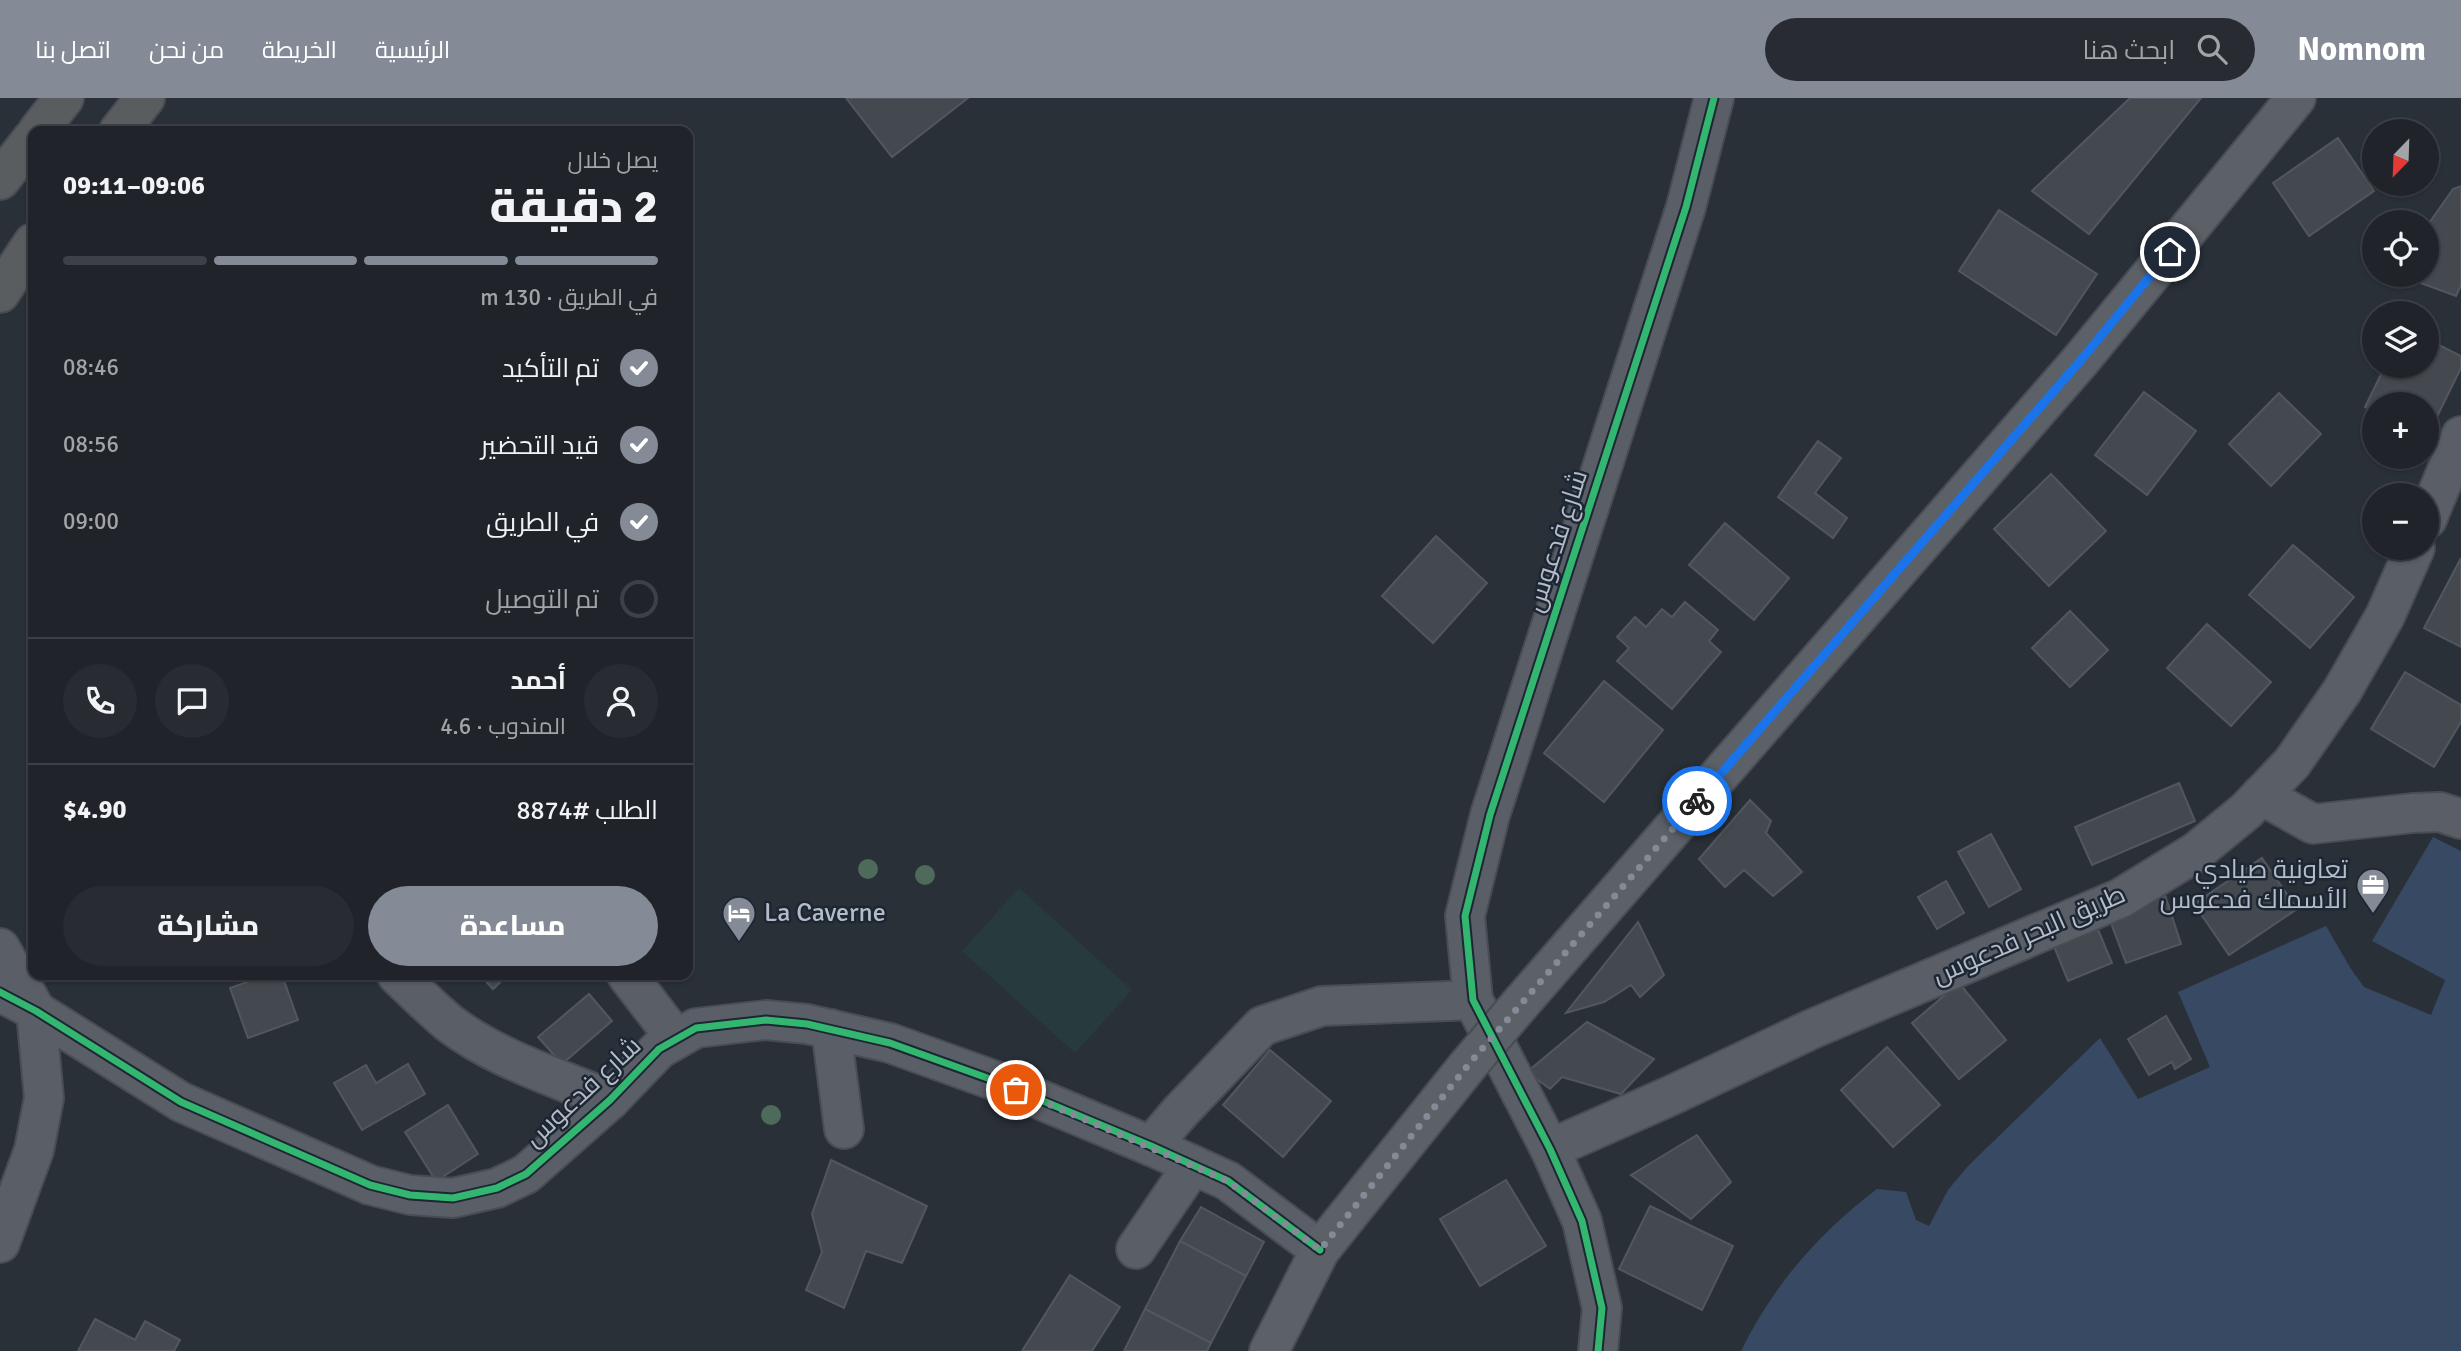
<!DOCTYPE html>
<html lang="ar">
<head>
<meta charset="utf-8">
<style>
  body { margin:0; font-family:Signika,Cairo,sans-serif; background:#282c32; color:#f1f3f6; direction:rtl; height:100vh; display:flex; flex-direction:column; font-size:26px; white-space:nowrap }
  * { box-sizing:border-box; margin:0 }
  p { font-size:23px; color:#a2a4a8 }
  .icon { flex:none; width:38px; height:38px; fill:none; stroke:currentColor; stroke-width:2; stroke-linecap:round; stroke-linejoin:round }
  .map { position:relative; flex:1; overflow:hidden; direction:ltr }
  .panel { position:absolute; left:28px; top:28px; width:665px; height:854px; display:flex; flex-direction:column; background:#20242a; border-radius:14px; box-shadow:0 2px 5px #0004,0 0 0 2px #3d4147; direction:rtl }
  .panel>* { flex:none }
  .needle { width:46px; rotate:203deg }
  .fabs { position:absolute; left:2362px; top:21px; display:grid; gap:14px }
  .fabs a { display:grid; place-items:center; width:77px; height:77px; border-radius:50%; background:#20242a; box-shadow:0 2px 5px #0004,0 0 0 2px #3d4147; font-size:35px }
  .pin { position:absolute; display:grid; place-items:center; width:60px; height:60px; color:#fff; margin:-30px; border:4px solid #fff; border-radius:50%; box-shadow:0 2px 7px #0007 }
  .courier { position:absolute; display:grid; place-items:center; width:70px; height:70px; margin:-35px; border:5px solid #1a73e8; border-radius:50%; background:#fff; color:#222; box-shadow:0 2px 9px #0007 }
  .head em { font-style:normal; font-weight:800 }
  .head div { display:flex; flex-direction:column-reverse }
  .head { display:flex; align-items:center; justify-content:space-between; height:119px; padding:0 35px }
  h1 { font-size:46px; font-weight:800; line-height:52px }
  .bar { display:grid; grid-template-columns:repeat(4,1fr); gap:10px 7px; align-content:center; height:84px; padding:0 35px }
  .bar i { height:9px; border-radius:5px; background:#3d4147 }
  .bar .selected { background:#848b96 }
  .bar p { grid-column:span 4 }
  .line { display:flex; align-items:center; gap:18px; padding:0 35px; border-top:2px solid #3d4147 }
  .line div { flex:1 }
  .round { display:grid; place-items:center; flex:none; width:74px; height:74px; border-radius:37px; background:#282c32 }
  ol { padding:0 35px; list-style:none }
  li { display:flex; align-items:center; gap:21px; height:77px }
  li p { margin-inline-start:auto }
  li .icon { padding:7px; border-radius:50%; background:#848b96; color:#fff; stroke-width:4 }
  li:last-child { color:#a2a4a8 }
  li i { width:38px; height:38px; border:4px solid #3d4147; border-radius:50% }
  .button { display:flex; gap:14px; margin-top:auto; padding:14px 35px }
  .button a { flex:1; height:80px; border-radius:42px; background:#848b96; color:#fff; font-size:28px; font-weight:800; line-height:80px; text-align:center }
  .button a+a { background:#282c32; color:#f1f3f6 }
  header { display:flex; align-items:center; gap:42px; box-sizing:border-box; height:98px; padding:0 35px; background:#848b96; color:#fff }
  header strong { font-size:33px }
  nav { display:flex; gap:38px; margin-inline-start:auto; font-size:24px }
  .search { width:490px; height:63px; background:#282c32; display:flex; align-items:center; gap:18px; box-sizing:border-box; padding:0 24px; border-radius:38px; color:#a2a4a8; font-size:26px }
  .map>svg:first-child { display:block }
  .green { fill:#273a3e }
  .water { fill:#384963 }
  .building { fill:#444950; stroke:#52575f; stroke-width:2 }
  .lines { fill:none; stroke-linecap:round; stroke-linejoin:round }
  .minor-casing { stroke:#484c53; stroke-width:42 }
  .major-casing { stroke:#484c55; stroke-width:42 }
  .highway-casing { stroke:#474c53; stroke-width:42 }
  .minor { stroke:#5a5e66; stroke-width:38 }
  .major { stroke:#5c6168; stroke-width:38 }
  .highway { stroke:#5a5d60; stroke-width:38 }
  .major-bridge-casing { stroke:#484c55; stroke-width:42; stroke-linecap:butt }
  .major-bridge { stroke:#5c6168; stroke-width:38 }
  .cycleway-casing { stroke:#1d2633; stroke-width:11 }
  .cycleway { stroke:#33b770; stroke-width:7 }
  .tree { fill:#4e6a5a }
  .done { stroke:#848b96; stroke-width:7; stroke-dasharray:0 12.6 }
  .route { stroke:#1a73e8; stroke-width:9 }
  .labels { text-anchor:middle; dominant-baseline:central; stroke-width:5; stroke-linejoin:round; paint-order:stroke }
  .street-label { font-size:26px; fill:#b4bcc9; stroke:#1d2633 }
  .poi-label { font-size:26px; fill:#b4bcc9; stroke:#1d2633; text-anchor:end }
</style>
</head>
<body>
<header>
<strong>Nomnom</strong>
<div class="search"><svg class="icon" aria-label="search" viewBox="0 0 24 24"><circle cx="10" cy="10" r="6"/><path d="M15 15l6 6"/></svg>ابحث هنا</div>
<nav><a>الرئيسية</a><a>الخريطة</a><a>من نحن</a><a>اتصل بنا</a></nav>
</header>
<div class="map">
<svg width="2461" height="1253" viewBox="0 0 2461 1253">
  <rect width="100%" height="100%" fill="#2a3038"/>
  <!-- green -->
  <path class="green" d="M1019 790 1132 892 1075 955 962 853Z"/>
  <!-- water -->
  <path class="water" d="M2433 739 2461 753V1253H1741C1774 1186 1818 1136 1877 1091L1906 1094 1916 1122 1929 1128 1948 1092 1968 1068 2100 940 2138 1001 2210 969 2178 894 2326 828 2351 871 2364 889 2431 917 2445 882 2372 843Z"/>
  <!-- building -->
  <g class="building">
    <path d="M846 0H968L892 59Z"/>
    <path d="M2130 0H2201L2089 136 2032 93Z"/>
    <path d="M2338 40 2374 93 2309 138 2273 85Z"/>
    <path d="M2461 88V187L2456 198 2399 177H2427V128L2453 91Z"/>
    <path d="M1999 112 2097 176 2056 237 1959 173Z"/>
    <path d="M2427 241 2461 258V270L2427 339V306H2375V314L2365 309 2385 268H2427Z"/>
    <path d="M2144 294 2196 333 2147 397 2095 357Z"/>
    <path d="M2279 295 2321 336 2271 388 2229 346Z"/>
    <path d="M1818 343 1841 360 1815 395 1847 420 1833 440 1778 399Z"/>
    <path d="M2051 376 2106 433 2049 488 1994 431Z"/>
    <path d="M1725 425 1789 480 1754 522 1689 467Z"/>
    <path d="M1436 438 1487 485 1433 545 1382 498Z"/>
    <path d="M2293 447 2354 499 2310 550 2249 497Z"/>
    <path d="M2461 460V549L2424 530Z"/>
    <path d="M1685 504 1718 532 1709 543 1721 554 1672 611 1617 563 1629 550 1617 539 1635 519 1646 529 1662 511 1672 519Z"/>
    <path d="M2070 513 2108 552 2070 589 2032 550Z"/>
    <path d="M2207 526 2271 584 2231 628 2167 570Z"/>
    <path d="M2405 574 2461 607V624L2434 669 2371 631Z"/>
    <path d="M1604 583 1663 632 1604 704 1544 655Z"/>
    <path d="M2179 685 2195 723 2092 767 2075 729Z"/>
    <path d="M1750 702 1771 723 1766 735 1802 774 1773 798 1744 772 1725 789 1699 761Z"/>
    <path d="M1991 736 2021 791 1989 809 1958 754Z"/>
    <path d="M2262 760 2297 811 2229 857 2194 806Z"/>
    <path d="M1946 783 1964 815 1937 831 1918 799Z"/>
    <path d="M2165 797 2181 846 2126 865 2108 817Z"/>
    <path d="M2094 822 2112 865 2068 883 2051 841Z"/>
    <path d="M1638 824 1664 877 1640 899 1631 887 1604 904 1566 915Z"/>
    <path d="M267 877H282L298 922 248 940 230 890Z"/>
    <path d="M480 877H508L493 891Z"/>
    <path d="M1959 885 2006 942 1959 981 1912 925Z"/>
    <path d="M589 896 612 923 562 966 538 939Z"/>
    <path d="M2166 918 2191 961 2175 971 2172 964 2149 977 2128 941Z"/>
    <path d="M1587 924 1654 961 1621 996 1562 979 1550 991 1527 974Z"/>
    <path d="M1887 949 1940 1007 1893 1049 1841 992Z"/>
    <path d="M1270 952 1331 1003 1283 1059 1223 1007Z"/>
    <path d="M408 966 425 996 362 1032 334 985 366 967 376 985Z"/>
    <path d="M448 1007 478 1056 436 1083 405 1034Z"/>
    <path d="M1697 1037 1731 1084 1691 1121 1631 1077Z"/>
    <path d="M831 1062 927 1108 902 1165 866 1153 844 1210 806 1192 822 1154 812 1116Z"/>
    <path d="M1506 1082 1546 1148 1480 1188 1440 1121Z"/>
    <path d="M1650 1108 1733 1148 1702 1212 1619 1171Z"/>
    <path d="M1201 1109 1264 1144 1246 1178 1180 1143Z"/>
    <path d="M1180 1143 1246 1178 1211 1245 1145 1211Z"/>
    <path d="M1070 1177 1120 1209 1092 1253H1022Z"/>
    <path d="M1145 1211 1211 1245 1207 1253H1124Z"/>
    <path d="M95 1221 135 1242 145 1223 180 1242 174 1253H78Z"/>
  </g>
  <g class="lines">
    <defs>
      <g id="minor">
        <path d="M2427 421 2461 338"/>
        <path d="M2261 697 2313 726 2413 715 2440 714 2461 721"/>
        <path d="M0 850 36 913 44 1000 34 1052 0 1145"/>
        <path d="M397 877C414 893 431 910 449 925 496 961 556 979 610 1002"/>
        <path d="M627 877 676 941"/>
        <path d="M0 894 36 913 181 1004 370 1087 410 1097 453 1100 497 1090 526 1076 610 1002 659 951 696 930 766 922 807 926 890 945 993 982 1151 1048 1228 1083 1320 1152"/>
        <path d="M831 931 844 1031"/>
        <path d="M1151 1048 1180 1014 1262 928 1322 908 1473 902"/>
        <path d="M1550 1051 1670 998 1812 931 2121 800 2196 754 2246 713 2292 665 2342 593 2385 518 2415 450"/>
        <path d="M1136 1151 1193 1067"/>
        <path d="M1598 1253 1602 1210 1582 1123 1550 1051 1473 902 1465 818 1490 717 1686 109 1714 0"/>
      </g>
      <g id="major">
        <path d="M1521 905 2081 262 2296 0"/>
        <path d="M1269 1253 1320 1152 1469 966"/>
      </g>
      <g id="highway">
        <path d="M38 33 64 0"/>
        <path d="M119 33 145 0"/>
        <path d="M0 82 33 40"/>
        <path d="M0 195 33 145"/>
      </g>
    </defs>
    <!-- minor casing -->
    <use href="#minor" class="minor-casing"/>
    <!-- major casing -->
    <use href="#major" class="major-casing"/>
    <!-- highway casing -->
    <use href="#highway" class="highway-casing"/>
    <!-- minor -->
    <use href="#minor" class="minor"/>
    <!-- major -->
    <use href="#major" class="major"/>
    <!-- highway -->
    <use href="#highway" class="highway"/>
    <defs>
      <path id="major-bridge" d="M1469 966 1521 905"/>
    </defs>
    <!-- major-bridge casing -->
    <use href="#major-bridge" class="major-bridge-casing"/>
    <!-- major-bridge -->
    <use href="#major-bridge" class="major-bridge"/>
    <defs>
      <g id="cycleway">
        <path d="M0 894 36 913 181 1004 370 1087 410 1097 453 1100 497 1090 526 1076 610 1002 659 951 696 930 766 922 807 926 890 945 993 982 1151 1048 1228 1083 1320 1152"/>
        <path d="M1598 1253 1602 1210 1582 1123 1550 1051 1473 902 1465 818 1490 717 1686 109 1714 0"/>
      </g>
    </defs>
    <!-- cycleway casing -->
    <use href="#cycleway" class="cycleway-casing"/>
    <!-- cycleway -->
    <use href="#cycleway" class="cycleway"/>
  </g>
  <!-- trees -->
  <g class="tree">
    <circle cx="868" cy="771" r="10"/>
    <circle cx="925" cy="777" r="10"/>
    <circle cx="771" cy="1017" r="10"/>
  </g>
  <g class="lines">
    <!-- done -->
    <path class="done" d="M1016 992 1228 1083 1320 1152 1469 966 1697 703"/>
    <!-- route -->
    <path class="route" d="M1697 703 2081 262 2170 154"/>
  </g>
  <!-- icons -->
  <defs>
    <symbol id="office-pin" viewBox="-11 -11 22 30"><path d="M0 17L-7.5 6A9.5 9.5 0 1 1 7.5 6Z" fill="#848b96" stroke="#1d2633"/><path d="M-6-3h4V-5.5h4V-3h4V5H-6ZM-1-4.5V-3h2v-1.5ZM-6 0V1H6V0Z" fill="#fff"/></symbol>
    <symbol id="hotel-pin" viewBox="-11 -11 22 30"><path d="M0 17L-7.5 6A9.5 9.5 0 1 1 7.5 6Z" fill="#848b96" stroke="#1d2633"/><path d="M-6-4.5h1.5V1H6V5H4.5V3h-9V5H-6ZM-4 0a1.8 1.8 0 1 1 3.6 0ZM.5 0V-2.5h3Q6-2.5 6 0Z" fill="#fff"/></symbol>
  </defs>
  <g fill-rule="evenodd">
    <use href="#office-pin" x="2354" y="768" width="38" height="52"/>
    <use href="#hotel-pin" x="720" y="796" width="38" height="52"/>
  </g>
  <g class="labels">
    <!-- street labels -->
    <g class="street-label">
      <text transform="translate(1557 443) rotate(-72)">شارع فدعوس</text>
      <text transform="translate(2029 837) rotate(-24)">طريق البحر فدعوس</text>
      <text transform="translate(583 994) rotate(-43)">شارع فدعوس</text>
    </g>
    <!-- poi labels -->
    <g class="poi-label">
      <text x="2348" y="772">تعاونية صيادي<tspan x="2348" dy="30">الأسماك فدعوس</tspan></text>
      <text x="764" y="815" text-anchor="start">La Caverne</text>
    </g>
  </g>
</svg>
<div class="fabs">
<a><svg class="needle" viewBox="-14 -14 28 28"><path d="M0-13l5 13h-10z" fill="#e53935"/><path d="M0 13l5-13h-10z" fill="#a2a4a8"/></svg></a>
<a><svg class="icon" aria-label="locate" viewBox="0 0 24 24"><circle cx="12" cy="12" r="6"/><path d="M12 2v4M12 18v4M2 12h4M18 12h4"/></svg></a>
<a><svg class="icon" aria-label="layers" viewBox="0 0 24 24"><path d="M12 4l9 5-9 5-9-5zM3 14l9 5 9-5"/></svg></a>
<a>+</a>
<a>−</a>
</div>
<div class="pin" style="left:1016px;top:992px;background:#ea580c"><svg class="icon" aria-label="bag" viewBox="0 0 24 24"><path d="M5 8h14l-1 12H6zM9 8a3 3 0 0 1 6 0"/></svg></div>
<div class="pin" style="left:2170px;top:154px;background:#1f2937"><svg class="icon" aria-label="home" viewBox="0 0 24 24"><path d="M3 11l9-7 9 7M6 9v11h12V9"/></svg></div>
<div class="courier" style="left:1697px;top:703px"><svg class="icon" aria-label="bike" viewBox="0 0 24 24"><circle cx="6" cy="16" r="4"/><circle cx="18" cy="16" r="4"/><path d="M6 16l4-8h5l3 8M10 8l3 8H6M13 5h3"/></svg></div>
<section class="panel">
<div class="head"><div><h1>2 دقيقة</h1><p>يصل خلال</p></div><em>09:06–09:11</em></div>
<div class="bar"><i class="selected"></i><i class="selected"></i><i class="selected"></i><i></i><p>في الطريق · 130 m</p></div>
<ol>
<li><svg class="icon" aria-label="check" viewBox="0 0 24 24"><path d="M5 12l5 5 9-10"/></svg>تم التأكيد<p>08:46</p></li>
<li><svg class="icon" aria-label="check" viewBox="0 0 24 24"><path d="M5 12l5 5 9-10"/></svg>قيد التحضير<p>08:56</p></li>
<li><svg class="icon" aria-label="check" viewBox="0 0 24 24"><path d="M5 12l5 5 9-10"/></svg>في الطريق<p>09:00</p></li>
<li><i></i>تم التوصيل</li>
</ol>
<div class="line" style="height:126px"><a class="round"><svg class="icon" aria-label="person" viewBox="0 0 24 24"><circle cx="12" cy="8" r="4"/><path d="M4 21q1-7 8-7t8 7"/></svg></a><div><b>أحمد</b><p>المندوب · 4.6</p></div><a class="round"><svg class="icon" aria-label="chat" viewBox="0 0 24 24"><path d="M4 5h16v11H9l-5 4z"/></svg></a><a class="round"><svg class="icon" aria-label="phone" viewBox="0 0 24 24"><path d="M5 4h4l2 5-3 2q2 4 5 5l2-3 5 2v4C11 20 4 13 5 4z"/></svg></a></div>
<div class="line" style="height:91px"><div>الطلب #8874</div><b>$4.90</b></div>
<div class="button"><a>مساعدة</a><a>مشاركة</a></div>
</section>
</div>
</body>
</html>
